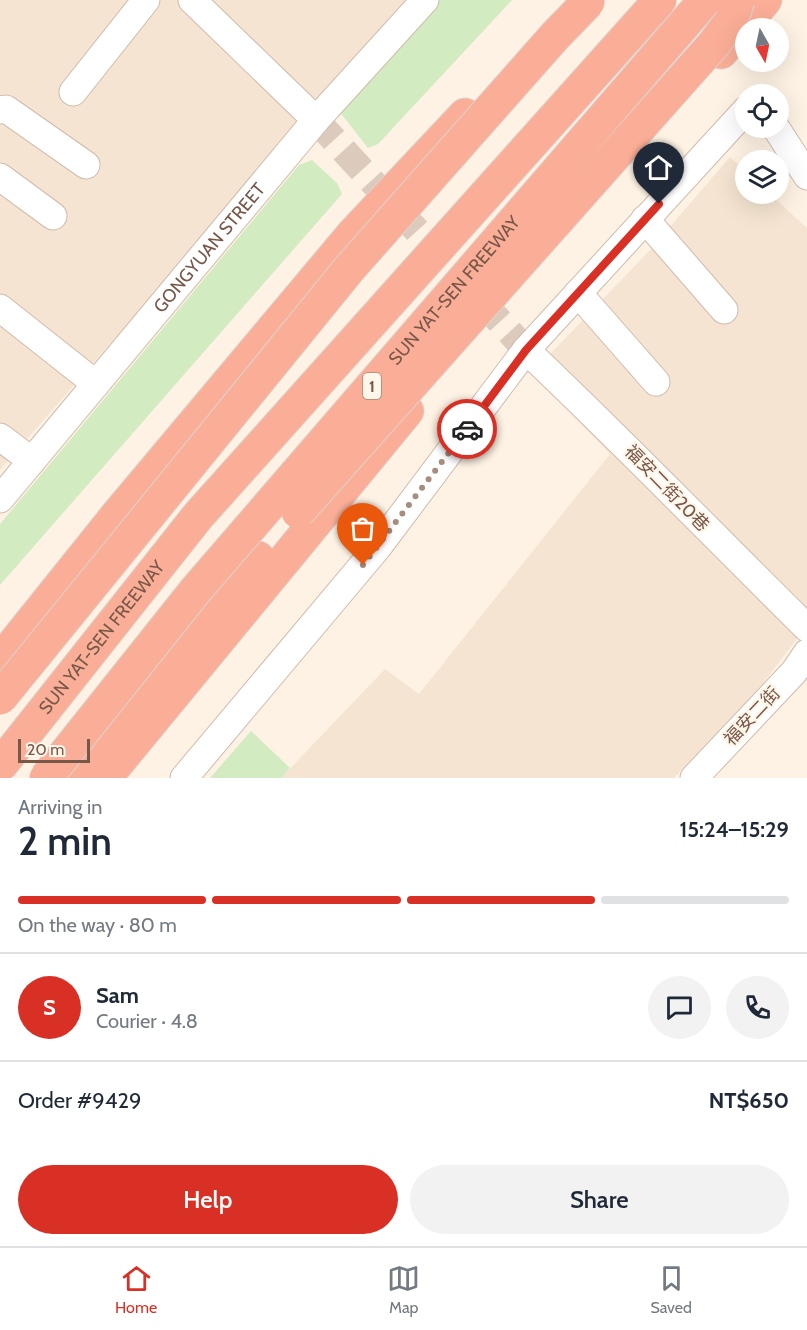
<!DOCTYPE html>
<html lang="en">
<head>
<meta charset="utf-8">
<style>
  body { margin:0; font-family:Cabin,"Noto Sans TC",sans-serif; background:#f2f2f3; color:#1f2937; height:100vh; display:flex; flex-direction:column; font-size:22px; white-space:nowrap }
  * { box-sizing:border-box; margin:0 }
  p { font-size:20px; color:#747a83 }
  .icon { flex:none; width:33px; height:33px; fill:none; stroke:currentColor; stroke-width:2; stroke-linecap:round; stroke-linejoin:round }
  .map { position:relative; height:778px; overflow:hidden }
  .side { display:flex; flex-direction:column; background:#fff; flex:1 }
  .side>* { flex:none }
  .needle { width:39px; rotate:171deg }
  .buttons { position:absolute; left:735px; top:18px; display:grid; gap:12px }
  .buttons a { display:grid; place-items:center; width:54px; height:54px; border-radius:50%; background:#fff; box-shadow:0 6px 24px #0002; font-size:30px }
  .scale { position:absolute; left:18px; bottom:15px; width:72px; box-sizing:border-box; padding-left:6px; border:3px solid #775748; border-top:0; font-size:16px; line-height:21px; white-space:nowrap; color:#775748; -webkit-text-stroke:4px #fff6ea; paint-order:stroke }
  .pin { position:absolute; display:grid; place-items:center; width:51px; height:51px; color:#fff; margin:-62px -26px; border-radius:50% 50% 50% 0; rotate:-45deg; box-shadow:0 0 6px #0007 }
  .pin .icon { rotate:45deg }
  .courier { position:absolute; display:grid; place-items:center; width:60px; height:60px; margin:-30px; border:4px solid #d93025; border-radius:50%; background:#fff; color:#222; box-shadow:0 2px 8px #0007 }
  .summary em { font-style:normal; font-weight:600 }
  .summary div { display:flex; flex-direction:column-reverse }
  .summary { display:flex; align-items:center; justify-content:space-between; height:102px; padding:0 18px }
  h1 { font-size:39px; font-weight:600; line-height:45px }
  .bar { display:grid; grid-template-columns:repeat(4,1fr); gap:9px 6px; align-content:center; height:72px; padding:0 18px }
  .bar i { height:8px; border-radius:4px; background:#e0e1e3 }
  .bar .selected { background:#d93025 }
  .bar p { grid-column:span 4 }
  .line { display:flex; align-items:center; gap:15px; padding:0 18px; border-top:2px solid #e0e1e3 }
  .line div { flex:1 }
  .round { display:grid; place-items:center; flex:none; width:63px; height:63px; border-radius:32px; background:#f2f2f3 }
  .primary-button { display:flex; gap:12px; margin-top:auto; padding:12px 18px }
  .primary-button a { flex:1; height:69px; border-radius:36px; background:#d93025; color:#fff; font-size:24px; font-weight:600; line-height:69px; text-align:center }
  .primary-button a+a { background:#f2f2f3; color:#1f2937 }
  .menu { display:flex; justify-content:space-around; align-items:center; height:84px; border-top:2px solid #e0e1e3; background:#fff; font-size:16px; color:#747a83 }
  .menu a { display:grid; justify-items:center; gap:3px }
  .menu .selected { color:#d93025 }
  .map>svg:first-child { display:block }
  .residential { fill:#f5e4d1 }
  .green { fill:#d3ebc1 }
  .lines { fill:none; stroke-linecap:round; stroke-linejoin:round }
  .minor-tunnel { stroke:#dccbbc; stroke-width:27; stroke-dasharray:27 14; stroke-linecap:butt }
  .minor-casing { stroke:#d1bbac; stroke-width:29 }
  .motorway-casing { stroke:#dcd3cf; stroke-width:35 }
  .minor { stroke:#fff; stroke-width:27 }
  .motorway { stroke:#faae97; stroke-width:33 }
  .motorway-bridge-casing { stroke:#dcd3cf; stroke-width:35; stroke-linecap:butt }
  .motorway-bridge { stroke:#faae97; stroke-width:33 }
  .done { stroke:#a68d7e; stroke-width:6; stroke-dasharray:0 10.8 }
  .route { stroke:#d93025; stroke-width:8 }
  .labels { text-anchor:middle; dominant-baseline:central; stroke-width:4.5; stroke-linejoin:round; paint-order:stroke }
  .shield { fill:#fff6ea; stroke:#a08779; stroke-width:1.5 }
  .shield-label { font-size:16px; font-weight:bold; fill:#775748 }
  .street-label { font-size:18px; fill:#775748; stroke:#fff6ea }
</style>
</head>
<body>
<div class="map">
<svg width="807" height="778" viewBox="0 0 807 778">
  <rect width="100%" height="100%" fill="#fdf2e3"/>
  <!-- residential -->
  <g class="residential">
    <path d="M0 0H410L0 470Z"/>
    <path d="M730 157 745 171 746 194H770L807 228V626L757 691 674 778H281L385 669 419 694 610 454 532 373 650 250Z"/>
  </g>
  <!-- green -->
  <g class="green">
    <path d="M431 0H512L378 144 368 148 339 111Z"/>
    <path d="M312 160 337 183 342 194 0 585V524L299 165Z"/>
    <path d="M251 731 290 768 281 778H210Z"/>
  </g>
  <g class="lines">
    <!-- minor-tunnel -->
    <path class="minor-tunnel" d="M316 120 526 350"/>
    <defs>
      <g id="minor">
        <path d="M192 0 316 120"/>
        <path d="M73 92 146 0"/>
        <path d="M0 110 6 109 86 165"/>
        <path d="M776 128 807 176"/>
        <path d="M0 177 53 216"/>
        <path d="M645 219 724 310"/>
        <path d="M578 293 656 382"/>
        <path d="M0 308 96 384"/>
        <path d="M526 350C621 440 713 535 807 628"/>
        <path d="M0 437 32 461"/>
        <path id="s1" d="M0 499 316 120 425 0"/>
        <path d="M184 778 378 547 526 350 746 110"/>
        <path d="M694 778 794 672 807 653"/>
      </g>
      <g id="motorway">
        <path d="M721 52 765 0"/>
        <path d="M0 661 118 514 353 234 465 115"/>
        <path d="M74 778 131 704 258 558"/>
        <path d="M105 778 407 411"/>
      </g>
    </defs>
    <!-- minor casing -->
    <use href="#minor" class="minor-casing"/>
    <!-- motorway casing -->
    <use href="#motorway" class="motorway-casing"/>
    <!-- minor -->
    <use href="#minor" class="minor"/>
    <!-- motorway -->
    <use href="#motorway" class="motorway"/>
    <defs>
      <g id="motorway-bridge">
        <path d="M298 512 713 45 732 20 738 0"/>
        <path d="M0 698 349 269 555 36 588 2"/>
        <path id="s2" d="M0 766 198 516 660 0"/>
        <path id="s3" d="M46 778 195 591 705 0"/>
      </g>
    </defs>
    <!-- motorway-bridge casing -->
    <use href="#motorway-bridge" class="motorway-bridge-casing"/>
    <!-- motorway-bridge -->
    <use href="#motorway-bridge" class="motorway-bridge"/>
  </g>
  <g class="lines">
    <!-- done -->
    <path class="done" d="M363 565 467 429"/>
    <!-- route -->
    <path class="route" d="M467 429 526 350 659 204"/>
  </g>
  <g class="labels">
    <!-- shield labels -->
    <rect class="shield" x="363" y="373" width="18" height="26" rx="4.5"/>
    <g class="shield-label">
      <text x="372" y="386">1</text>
    </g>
    <!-- street labels -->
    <g class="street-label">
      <text stroke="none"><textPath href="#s1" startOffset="327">GONGYUAN STREET</textPath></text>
      <text stroke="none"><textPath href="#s3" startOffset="636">SUN YAT-SEN FREEWAY</textPath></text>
      <text transform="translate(667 488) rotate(46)">福安二街20巷</text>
      <text stroke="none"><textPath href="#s2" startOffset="164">SUN YAT-SEN FREEWAY</textPath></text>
      <text transform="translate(752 716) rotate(-47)">福安二街</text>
    </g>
  </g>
</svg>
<div class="buttons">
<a><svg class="needle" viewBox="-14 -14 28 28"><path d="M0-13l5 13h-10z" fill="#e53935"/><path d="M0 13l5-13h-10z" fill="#747a83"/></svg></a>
<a><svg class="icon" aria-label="locate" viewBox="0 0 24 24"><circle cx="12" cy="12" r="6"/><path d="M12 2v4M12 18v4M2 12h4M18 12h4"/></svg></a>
<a><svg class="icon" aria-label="layers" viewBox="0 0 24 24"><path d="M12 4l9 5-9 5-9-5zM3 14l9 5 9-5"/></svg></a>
</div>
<div class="scale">20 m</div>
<div class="pin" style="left:363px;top:565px;background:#ea580c"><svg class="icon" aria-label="bag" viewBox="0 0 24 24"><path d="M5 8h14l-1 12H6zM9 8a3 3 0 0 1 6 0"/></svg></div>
<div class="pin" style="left:659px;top:204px;background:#1f2937"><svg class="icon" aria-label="home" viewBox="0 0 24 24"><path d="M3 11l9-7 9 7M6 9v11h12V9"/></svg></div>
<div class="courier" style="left:467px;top:429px"><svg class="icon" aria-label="car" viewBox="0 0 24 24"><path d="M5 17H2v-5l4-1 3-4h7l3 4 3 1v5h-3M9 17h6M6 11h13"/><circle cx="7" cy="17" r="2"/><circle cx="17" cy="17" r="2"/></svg></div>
</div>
<section class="side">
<div class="summary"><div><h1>2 min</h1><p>Arriving in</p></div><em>15:24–15:29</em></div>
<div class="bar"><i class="selected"></i><i class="selected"></i><i class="selected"></i><i></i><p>On the way · 80 m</p></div>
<div class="line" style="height:108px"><b class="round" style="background:#d93025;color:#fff">S</b><div><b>Sam</b><p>Courier · 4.8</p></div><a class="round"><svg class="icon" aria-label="chat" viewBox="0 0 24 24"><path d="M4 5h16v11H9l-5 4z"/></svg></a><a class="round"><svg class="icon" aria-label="phone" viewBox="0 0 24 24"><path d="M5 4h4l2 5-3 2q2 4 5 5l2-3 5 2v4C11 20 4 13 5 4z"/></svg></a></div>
<div class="line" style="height:78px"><div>Order #9429</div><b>NT$650</b></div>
<div class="primary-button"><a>Help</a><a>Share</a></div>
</section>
<nav class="menu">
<a class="selected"><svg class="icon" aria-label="home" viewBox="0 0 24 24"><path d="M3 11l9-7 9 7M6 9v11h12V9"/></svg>Home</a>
<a><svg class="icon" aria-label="map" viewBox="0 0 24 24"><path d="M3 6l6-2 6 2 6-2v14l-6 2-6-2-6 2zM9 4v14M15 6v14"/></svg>Map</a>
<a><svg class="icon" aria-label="saved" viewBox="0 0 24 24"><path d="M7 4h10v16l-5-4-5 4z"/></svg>Saved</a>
</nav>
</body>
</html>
